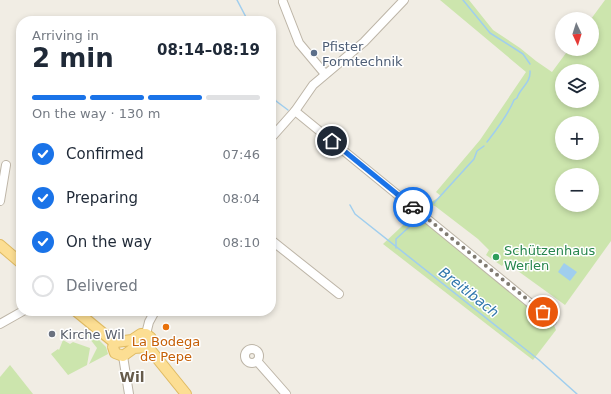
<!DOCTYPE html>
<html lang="en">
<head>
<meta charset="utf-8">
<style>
  body { margin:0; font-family:"DejaVu Sans",sans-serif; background:#f2f2f3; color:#1f2937; height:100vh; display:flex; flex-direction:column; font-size:15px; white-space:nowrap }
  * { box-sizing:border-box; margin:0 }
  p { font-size:13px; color:#747a83 }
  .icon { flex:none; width:22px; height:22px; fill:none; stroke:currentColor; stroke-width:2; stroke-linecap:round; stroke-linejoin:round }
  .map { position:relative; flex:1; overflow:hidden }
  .sheet { position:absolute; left:16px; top:16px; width:260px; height:300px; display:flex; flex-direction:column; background:#fff; border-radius:16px; box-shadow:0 2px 6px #0003 }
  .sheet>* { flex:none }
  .needle { width:26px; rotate:176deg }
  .tools { position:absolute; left:555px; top:12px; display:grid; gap:8px }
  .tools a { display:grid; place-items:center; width:44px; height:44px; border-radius:50%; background:#fff; box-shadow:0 2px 6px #0003; font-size:20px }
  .pin { position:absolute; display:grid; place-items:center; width:34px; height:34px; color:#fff; margin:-17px; border:2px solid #fff; border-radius:50%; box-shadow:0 1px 4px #0007 }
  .courier { position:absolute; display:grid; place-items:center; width:40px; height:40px; margin:-20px; border:3px solid #1a73e8; border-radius:50%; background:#fff; color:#222; box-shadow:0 1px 5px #0007 }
  .headline em { font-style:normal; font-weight:700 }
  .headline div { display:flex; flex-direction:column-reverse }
  .headline { display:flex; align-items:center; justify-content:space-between; height:68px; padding:0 16px }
  h1 { font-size:26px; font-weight:700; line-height:30px }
  .bar { display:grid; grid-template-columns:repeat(4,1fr); gap:6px 4px; align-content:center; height:48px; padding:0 16px }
  .bar i { height:5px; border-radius:3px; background:#e0e1e3 }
  .bar .current { background:#1a73e8 }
  .bar p { grid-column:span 4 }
  ol { padding:0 16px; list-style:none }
  li { display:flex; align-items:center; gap:12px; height:44px }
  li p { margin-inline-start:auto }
  li .icon { padding:4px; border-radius:50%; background:#1a73e8; color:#fff; stroke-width:4 }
  li:last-child { color:#747a83 }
  li i { width:22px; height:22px; border:2px solid #e0e1e3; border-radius:50% }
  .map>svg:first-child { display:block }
  .green { fill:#cce5ad; fill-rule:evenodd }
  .water { fill:#a0ceee }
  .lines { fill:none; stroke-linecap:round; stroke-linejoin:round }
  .stream { stroke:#a0ceee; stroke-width:1.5 }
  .minor-casing { stroke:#bdb5a7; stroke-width:10 }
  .major-casing { stroke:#e0bb63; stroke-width:12 }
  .minor { stroke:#fff; stroke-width:8 }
  .major { stroke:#fcde93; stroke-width:10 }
  .done { stroke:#807b72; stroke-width:4; stroke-dasharray:0 7.2 }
  .route { stroke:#1a73e8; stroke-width:5 }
  .service-dot { fill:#5c6f8a; stroke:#fff; stroke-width:1.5 }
  .leisure-dot { fill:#2e9e5b; stroke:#fff; stroke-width:1.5 }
  .food-dot { fill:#e8710a; stroke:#fff; stroke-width:1.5 }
  .worship-dot { fill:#6b7280; stroke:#fff; stroke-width:1.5 }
  .labels { text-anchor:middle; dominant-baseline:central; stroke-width:3; stroke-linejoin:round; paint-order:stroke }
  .service-label { font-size:13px; fill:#4e5e75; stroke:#fff; text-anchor:start }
  .leisure-label { font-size:13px; fill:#27864d; stroke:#fff; text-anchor:start }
  .worship-label { font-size:13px; fill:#5b616d; stroke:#fff; text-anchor:start }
  .food-label { font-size:13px; fill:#c56008; stroke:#fff }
  .water-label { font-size:14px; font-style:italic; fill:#3077ac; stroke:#fff }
  .neighbourhood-label { font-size:14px; font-weight:bold; fill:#665b4b; stroke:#fff }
</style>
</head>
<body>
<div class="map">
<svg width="611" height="394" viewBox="0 0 611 394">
  <rect width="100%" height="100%" fill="#f1ede4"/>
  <!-- green -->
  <g class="green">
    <path d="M440 0H469L493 30 520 48 536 61 552 72 569 49H592L591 19 605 0H611V241L565 305 511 266 513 263 507 259 502 266 486 255 489 250 478 239 435 206 428 204 441 196 436 192 480 140 526 72ZM562 71H592V101H562ZM562 123H592V153H562ZM562 175H592V205H562Z"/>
    <path d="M418 211 552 321 556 330 533 360 383 244Z"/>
    <path d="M90 331 106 347 108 354 89 364 97 348 86 334Z"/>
    <path d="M63 340 70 344 73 342 90 348 87 365 68 375 51 354 58 349 59 350Z"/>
    <path d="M10 365 33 394H0V377Z"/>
  </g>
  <!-- water -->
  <path class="water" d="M564 263 577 272 570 281 558 272Z"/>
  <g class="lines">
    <!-- stream -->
    <g class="stream">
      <path d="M237 0 248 21"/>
      <path d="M463 0 490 33 523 54 530 64"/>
      <path d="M271 93 276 101 288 110"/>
      <path d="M487 142C497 129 508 115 514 100L517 98C520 88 531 83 530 71"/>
      <path d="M434 203 474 159 477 151 484 146"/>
      <path d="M350 205 355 214 539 360 577 394"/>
      <path d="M396 248V239L420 217"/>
    </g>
    <defs>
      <g id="minor">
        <path d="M283 2 299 43 325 74"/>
        <path d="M295 111 552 321"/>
        <path d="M271 138 295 111 313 85 364 42 404 0"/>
        <path d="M0 201 6 165"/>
        <path d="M271 240 339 294"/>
        <path d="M0 324 23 311"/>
        <path d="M146 334 149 322 155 311"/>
        <circle cx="252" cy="356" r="7"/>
        <path d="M123 356 129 394"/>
        <path d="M257 361 286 394"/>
      </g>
      <g id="major">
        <path d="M0 245 21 263"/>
        <path d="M76 311 115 343"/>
        <path d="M141 334H146L151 338V344L148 347 134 348 123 356 115 353 113 347 116 342 132 340Z"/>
        <path d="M148 347 186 394"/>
      </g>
    </defs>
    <!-- minor casing -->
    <use href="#minor" class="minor-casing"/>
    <!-- major casing -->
    <use href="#major" class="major-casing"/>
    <!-- minor -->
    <use href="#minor" class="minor"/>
    <!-- major -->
    <use href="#major" class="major"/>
  </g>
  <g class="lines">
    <!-- done -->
    <path class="done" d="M413 207 543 312"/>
    <!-- route -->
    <path class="route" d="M332 141 413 207"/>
  </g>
  <!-- markers -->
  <circle class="service-dot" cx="314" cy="53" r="4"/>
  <circle class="leisure-dot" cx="496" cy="257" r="4"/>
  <circle class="food-dot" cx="166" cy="327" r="4"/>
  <circle class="worship-dot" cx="52" cy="334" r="4"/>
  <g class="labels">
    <!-- service labels -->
    <g class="service-label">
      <text x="322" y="46">Pfister<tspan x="322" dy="15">Formtechnik</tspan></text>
    </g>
    <!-- leisure labels -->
    <g class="leisure-label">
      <text x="504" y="250">Schützenhaus<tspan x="504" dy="15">Werlen</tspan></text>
    </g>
    <!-- worship labels -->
    <g class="worship-label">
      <text x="60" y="334">Kirche Wil</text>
    </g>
    <!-- food labels -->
    <g class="food-label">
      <text x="166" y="341">La Bodega<tspan x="166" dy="15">de Pepe</tspan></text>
    </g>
    <!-- water labels -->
    <g class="water-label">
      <text transform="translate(469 292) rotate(38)">Breitibach</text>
    </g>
    <!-- neighbourhood labels -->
    <g class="neighbourhood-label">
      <text x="132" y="377">Wil</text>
    </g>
  </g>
</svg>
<div class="tools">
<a><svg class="needle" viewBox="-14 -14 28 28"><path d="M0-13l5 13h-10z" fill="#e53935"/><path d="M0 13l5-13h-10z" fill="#747a83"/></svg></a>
<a><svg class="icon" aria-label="layers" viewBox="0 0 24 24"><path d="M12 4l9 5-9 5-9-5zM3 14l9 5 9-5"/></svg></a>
<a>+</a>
<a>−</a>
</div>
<div class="pin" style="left:543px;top:312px;background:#ea580c"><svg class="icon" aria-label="bag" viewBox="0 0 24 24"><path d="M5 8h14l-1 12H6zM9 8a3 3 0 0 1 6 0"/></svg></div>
<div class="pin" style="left:332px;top:141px;background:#1f2937"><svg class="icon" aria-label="home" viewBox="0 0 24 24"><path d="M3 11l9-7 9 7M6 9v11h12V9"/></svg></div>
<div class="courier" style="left:413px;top:207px"><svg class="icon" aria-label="car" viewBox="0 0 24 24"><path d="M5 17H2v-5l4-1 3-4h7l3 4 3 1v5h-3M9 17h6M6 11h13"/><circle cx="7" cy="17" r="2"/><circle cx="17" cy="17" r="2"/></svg></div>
<section class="sheet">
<div class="headline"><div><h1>2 min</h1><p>Arriving in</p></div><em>08:14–08:19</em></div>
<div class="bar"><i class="current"></i><i class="current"></i><i class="current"></i><i></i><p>On the way · 130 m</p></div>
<ol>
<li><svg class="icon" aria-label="check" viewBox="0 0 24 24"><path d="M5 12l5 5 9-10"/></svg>Confirmed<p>07:46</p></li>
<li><svg class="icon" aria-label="check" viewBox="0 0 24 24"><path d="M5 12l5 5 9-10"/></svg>Preparing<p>08:04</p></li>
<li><svg class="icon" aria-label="check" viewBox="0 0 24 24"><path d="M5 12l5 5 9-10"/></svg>On the way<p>08:10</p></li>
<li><i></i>Delivered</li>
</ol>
</section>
</div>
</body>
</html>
